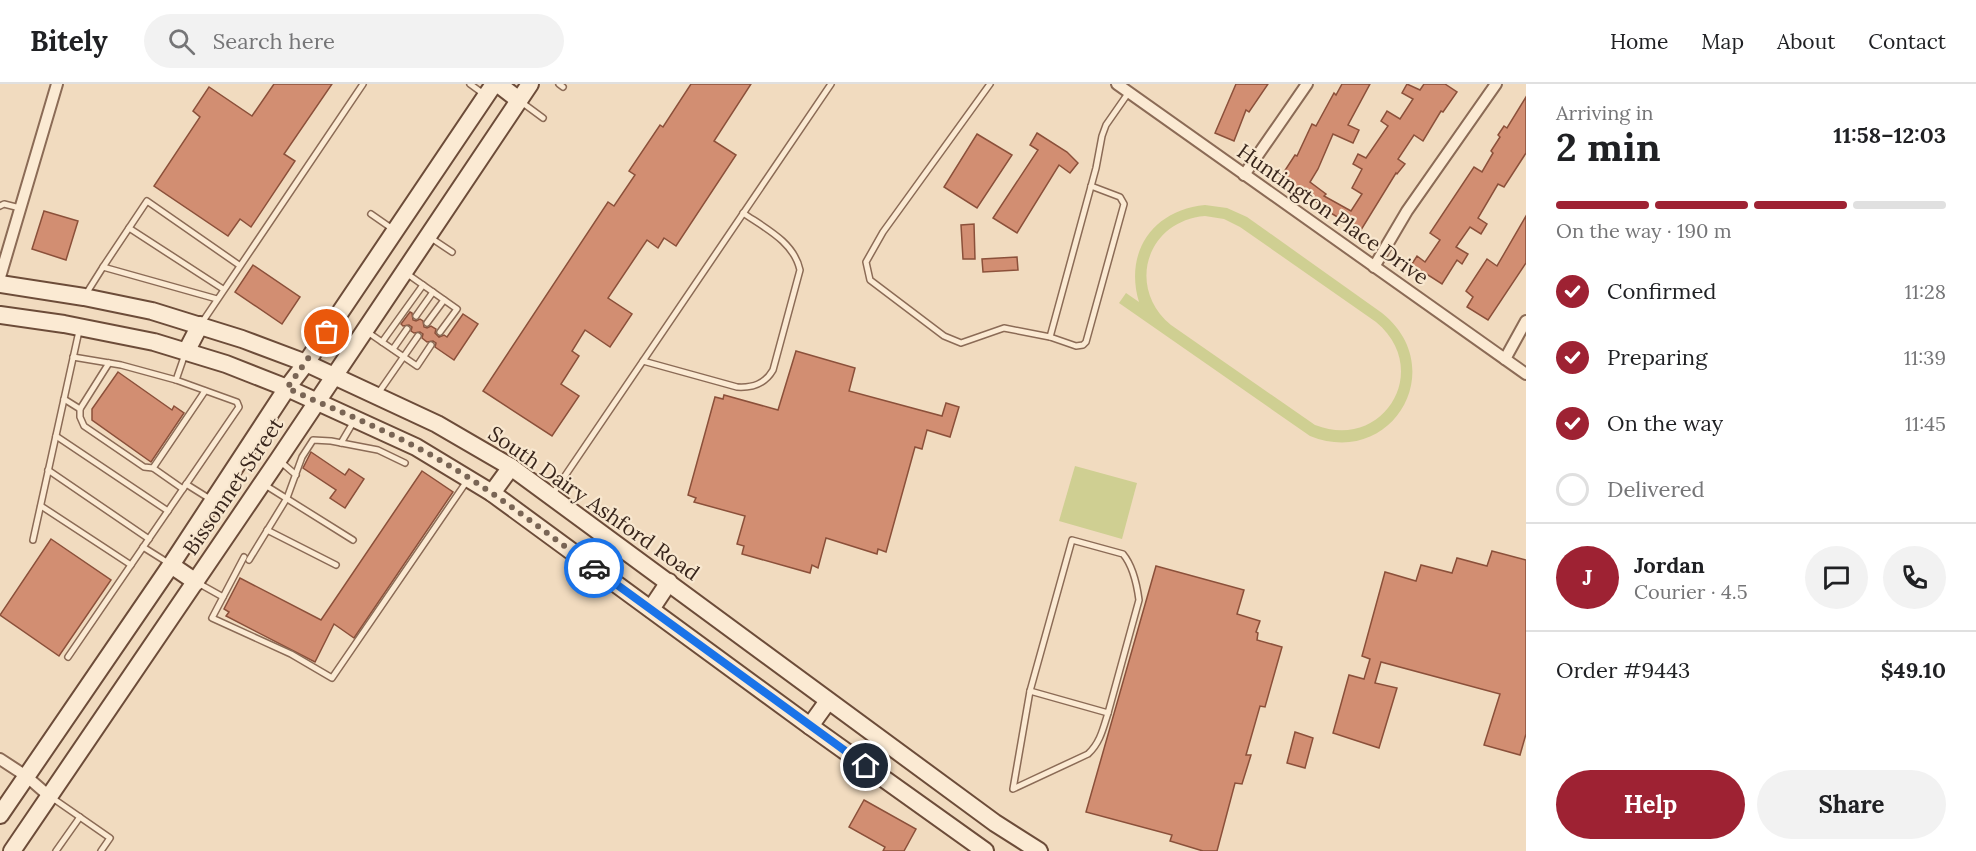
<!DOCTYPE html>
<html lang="en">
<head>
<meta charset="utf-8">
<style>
  body { margin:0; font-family:Lora,serif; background:#f2f2f2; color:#202124; height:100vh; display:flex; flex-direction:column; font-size:22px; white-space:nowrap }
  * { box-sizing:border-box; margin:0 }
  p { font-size:20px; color:#757577 }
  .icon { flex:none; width:33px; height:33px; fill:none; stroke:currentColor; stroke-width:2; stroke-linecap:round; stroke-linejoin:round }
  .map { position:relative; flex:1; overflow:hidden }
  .side { display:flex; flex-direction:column; background:#fff; width:450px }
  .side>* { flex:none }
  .pin { position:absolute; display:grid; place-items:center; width:51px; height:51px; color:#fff; margin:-26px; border:3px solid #fff; border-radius:50%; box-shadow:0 2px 6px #0007 }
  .courier { position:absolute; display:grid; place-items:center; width:60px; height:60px; margin:-30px; border:4px solid #1a73e8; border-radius:50%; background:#fff; color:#222; box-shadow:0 2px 8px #0007 }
  .summary em { font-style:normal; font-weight:700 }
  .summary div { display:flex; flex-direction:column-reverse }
  .summary { display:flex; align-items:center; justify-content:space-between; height:102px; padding:0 30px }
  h1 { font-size:39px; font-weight:700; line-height:45px }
  .bar { display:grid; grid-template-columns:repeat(4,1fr); gap:9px 6px; align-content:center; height:72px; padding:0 30px }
  .bar i { height:8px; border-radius:4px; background:#e0e0e0 }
  .bar .active { background:#9e2233 }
  .bar p { grid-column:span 4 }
  .line { display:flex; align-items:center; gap:15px; padding:0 30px; border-top:2px solid #e0e0e0 }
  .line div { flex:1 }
  .round { display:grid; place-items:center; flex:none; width:63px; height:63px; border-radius:32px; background:#f2f2f2 }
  ol { padding:0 30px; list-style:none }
  li { display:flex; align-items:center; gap:18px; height:66px }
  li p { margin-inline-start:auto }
  li .icon { padding:6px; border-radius:50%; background:#9e2233; color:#fff; stroke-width:4 }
  li:last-child { color:#757577 }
  li i { width:33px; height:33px; border:3px solid #e0e0e0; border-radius:50% }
  .primary-button { display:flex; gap:12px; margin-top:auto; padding:12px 30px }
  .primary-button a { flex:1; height:69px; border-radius:36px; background:#9e2233; color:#fff; font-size:24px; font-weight:700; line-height:69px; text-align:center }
  .primary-button a+a { background:#f2f2f2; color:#202124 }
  header { display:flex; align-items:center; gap:36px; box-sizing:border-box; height:84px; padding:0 30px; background:#fff; border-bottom:2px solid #e0e0e0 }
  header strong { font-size:28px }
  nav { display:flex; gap:33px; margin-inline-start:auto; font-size:21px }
  .search { width:420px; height:54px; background:#f2f2f2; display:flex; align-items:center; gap:15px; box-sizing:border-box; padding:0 21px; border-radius:33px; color:#757577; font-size:22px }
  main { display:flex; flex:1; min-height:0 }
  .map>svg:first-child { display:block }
  .green { fill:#cfcf92; fill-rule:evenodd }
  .building { fill:#d28e72; stroke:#8b503a; stroke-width:1.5 }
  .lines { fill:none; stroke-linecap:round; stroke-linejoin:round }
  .service-casing { stroke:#8b6b56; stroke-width:8 }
  .minor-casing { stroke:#8b6b56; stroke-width:14 }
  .secondary-casing { stroke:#6c4c39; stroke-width:20 }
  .service { stroke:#fbead3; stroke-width:5 }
  .minor { stroke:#fbead3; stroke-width:10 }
  .secondary { stroke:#fbead3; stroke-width:16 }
  .done { stroke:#796555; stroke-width:6; stroke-dasharray:0 10.8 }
  .route { stroke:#1a73e8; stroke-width:8 }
  .labels { text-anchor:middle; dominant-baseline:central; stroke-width:4.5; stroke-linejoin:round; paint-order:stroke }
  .street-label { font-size:21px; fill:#39261c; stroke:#f8e7cf }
</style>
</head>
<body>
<header>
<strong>Bitely</strong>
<div class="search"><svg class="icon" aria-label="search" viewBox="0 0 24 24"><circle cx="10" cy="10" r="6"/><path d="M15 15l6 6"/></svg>Search here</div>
<nav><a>Home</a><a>Map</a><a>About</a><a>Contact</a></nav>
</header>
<main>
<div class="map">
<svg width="1526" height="767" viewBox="0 0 1526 767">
  <rect width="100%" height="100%" fill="#f1dbbf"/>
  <!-- green -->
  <g class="green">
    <path d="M1205 121 1227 124 1247 133 1382 229C1451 284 1392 385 1310 352L1119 219 1126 209 1139 218C1124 168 1153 126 1205 121ZM1205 132 1224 135 1240 143 1376 238C1433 285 1384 368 1315 341L1171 241C1126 204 1146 137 1205 132Z"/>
    <path d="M1075 382 1137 399 1122 455 1059 437Z"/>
  </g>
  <!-- building -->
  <g class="building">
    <path d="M274 0H332L284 70 295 77 251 143 240 135 228 152 154 102 200 33 193 27 209 3 252 32Z"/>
    <path d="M691 0H751L714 57 736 71 676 162 664 154 658 164 647 156 608 214 632 230 610 263 585 246 572 267 579 272 561 300 579 312 552 352 483 307 608 118 614 122 635 91 629 87 660 41 663 43Z"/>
    <path d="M1236 0H1268L1249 28 1246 26 1234 57 1215 49Z"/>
    <path d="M1342 0H1370L1348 41 1359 46 1353 59 1333 50 1318 85 1310 98 1326 110 1324 112 1351 127 1362 110 1352 104 1362 85 1353 80 1358 70 1366 74 1388 42 1381 37 1387 27 1400 35 1413 15 1402 9 1407 0 1420 6 1424 0H1445L1457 8 1443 28 1441 27 1423 57 1414 51 1398 75 1405 80 1397 90 1396 89 1361 146 1340 132 1339 134 1324 125V124L1304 109 1280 94 1295 71 1297 72 1312 40 1316 42 1334 9 1336 11Z"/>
    <path d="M1526 13V69L1504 103 1498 100 1478 134 1487 140 1481 150 1470 143 1456 163 1468 170 1462 180 1457 176 1442 200 1422 187 1421 189 1410 183 1417 172 1425 178 1440 156 1430 149 1474 83 1482 88 1493 69 1491 67 1500 53 1498 51 1504 42 1507 44Z"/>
    <path d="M1037 49 1067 68 1078 79 1070 89 1059 81 1017 149 993 134 1038 66 1030 61Z"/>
    <path d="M977 50 1012 71 977 124 944 103Z"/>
    <path d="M44 127 78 137 66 176 32 165Z"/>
    <path d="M1526 132V179L1488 236 1467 223 1473 213 1466 207 1487 175 1497 182Z"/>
    <path d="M974 140 975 175H963L961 141Z"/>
    <path d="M1017 173 1018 186 983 188 982 175Z"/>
    <path d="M253 181 300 213 282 240 235 208Z"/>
    <path d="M410 228 412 229 413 236 416 237 420 235 423 237 424 243 427 244 431 242 436 245 435 249 439 253 444 251 447 253 463 230 478 240 454 276 435 263 436 259 433 257 427 258 422 254 423 250 420 248 414 249 411 247 412 243 409 241 403 242 401 240Z"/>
    <path d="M796 267 855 284 849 307 942 332 946 319 959 323 950 353 927 346 922 365 915 363 886 468 878 465 877 470 826 454 818 484 812 481 810 489 742 470 744 462 737 460 745 432 694 418 696 414 688 411 715 313 723 315 724 311 778 326Z"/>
    <path d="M118 288 172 326 174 322 184 329 151 378 92 336V325Z"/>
    <path d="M311 368 345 391 349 385 364 395 345 424 330 414 336 406 303 384Z"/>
    <path d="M422 387 453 408 354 554 334 540 315 578 226 532 229 528 224 525 240 494 321 536Z"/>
    <path d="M51 455 111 496 59 572 0 531Z"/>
    <path d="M1492 467 1526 476V650L1520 671 1484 661 1500 610 1381 578 1375 599 1397 604 1379 664 1333 649 1349 591 1364 595 1370 575 1362 572 1385 488 1416 497 1421 481 1452 489 1457 474 1487 482Z"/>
    <path d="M1156 482 1244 506 1237 530 1260 537 1256 548 1258 549 1257 556 1282 563 1265 623 1260 622 1246 671H1251L1242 700 1235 699 1217 767H1203L1170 757 1172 751 1086 728Z"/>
    <path d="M1295 648 1313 654 1305 684 1287 679Z"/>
    <path d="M864 716 916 745 904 767H883L885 763 849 743Z"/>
  </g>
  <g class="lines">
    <defs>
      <g id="service">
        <path d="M470 0 485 11"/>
        <path d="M559 0 563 3"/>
        <path d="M990 0 883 148 866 178 870 196 944 252 961 259 1004 244 1050 253 1096 84 1102 52 1106 41 1129 8"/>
        <path d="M520 17 543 34"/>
        <path d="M0 122 4 120 20 124"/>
        <path d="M371 130 394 146"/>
        <path d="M129 144 223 205"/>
        <path d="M431 154 452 168"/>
        <path d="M423 201 457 225 440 248"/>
        <path d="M86 210 103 183"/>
        <path d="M217 215 103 183 147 117 239 181"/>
        <path d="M416 232 433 208"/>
        <path d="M427 239 444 216"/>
        <path d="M201 240 363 0"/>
        <path d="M366 247 382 258 423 201 406 189"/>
        <path d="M1050 253 1076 262 1083 261 1086 258 1124 120 1120 113 1091 102"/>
        <path d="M382 258 417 282 431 261"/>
        <path d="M393 265 407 245"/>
        <path d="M643 277 737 303C753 304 765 300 773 286L800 186C794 158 765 144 743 129"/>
        <path d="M176 296 185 270"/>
        <path d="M377 311 418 252"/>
        <path d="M64 315 80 325 109 279"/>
        <path d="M80 325V333L84 342 144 383 153 384"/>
        <path d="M56 352 168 427"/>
        <path d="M341 359 354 337"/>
        <path d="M281 378 296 391"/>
        <path d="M48 386 149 455"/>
        <path d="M186 400 210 415"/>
        <path d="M265 401 353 456"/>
        <path d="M183 405 153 384 205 307"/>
        <path d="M552 411 831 0"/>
        <path d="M41 422 131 481"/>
        <path d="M267 446 336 481"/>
        <path d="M33 456 79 247"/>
        <path d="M1072 456 1123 470C1133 482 1137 501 1139 516L1108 629 1030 607Z"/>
        <path d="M143 463 170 480"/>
        <path d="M244 473 212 534 291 570 332 594 467 397"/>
        <path d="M249 476 287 414 302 373 313 356 331 357 378 366 405 379"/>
        <path d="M198 499 223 513"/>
        <path d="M68 573 239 323 237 318 176 296 121 281 73 273"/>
        <path d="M1030 607 1013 705 1088 670C1100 659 1103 645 1108 629"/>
        <path d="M51 713 110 754 101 767"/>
        <path d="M56 767 80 733"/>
      </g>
      <g id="minor">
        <path d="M1117 0 1526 290"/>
        <path d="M1244 91 1307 0"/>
        <path d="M1374 183 1407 127 1496 0"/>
        <path d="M0 193 57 0"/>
        <path d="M1505 275 1526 237"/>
        <path d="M0 675 26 692 49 712"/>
      </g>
      <g id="secondary">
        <path d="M498 0 519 16"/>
        <path d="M0 200 84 213 152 227 242 255 306 279 437 340 511 383 995 739 1039 767"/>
        <path d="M0 231 64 240 154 258 226 280 287 304 416 363 492 409 810 642 985 767"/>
        <path d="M186 268 200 241"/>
        <path d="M492 409 511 383"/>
        <path d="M171 481 196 498"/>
        <path d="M651 525 669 498"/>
        <path d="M810 642 828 617"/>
        <path d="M0 731 171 481 287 304 306 279 494 0"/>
        <path d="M12 767 278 376 530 0"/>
      </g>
    </defs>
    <!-- service casing -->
    <use href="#service" class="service-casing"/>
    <!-- minor casing -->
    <use href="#minor" class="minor-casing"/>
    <!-- secondary casing -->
    <use href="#secondary" class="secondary-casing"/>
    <!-- service -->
    <use href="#service" class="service"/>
    <!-- minor -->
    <use href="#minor" class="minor"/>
    <!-- secondary -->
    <use href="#secondary" class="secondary"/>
  </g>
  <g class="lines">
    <!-- done -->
    <path class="done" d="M327 248 287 304C330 324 375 341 416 363 480 396 537 442 594 484"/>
    <!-- route -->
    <path class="route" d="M594 484 866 682"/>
  </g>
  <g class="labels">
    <!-- street labels -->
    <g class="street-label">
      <text transform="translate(1333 130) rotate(35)">Huntington Place Drive</text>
      <text transform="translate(233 402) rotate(-56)">Bissonnet Street</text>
      <text transform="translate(594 419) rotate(35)">South Dairy Ashford Road</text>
    </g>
  </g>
</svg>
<div class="pin" style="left:327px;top:248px;background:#ea580c"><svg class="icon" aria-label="bag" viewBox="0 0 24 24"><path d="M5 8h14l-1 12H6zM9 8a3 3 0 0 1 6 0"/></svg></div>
<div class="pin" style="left:866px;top:682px;background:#1f2937"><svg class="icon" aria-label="home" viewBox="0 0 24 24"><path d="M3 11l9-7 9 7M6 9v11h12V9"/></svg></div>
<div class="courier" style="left:594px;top:484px"><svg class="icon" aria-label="car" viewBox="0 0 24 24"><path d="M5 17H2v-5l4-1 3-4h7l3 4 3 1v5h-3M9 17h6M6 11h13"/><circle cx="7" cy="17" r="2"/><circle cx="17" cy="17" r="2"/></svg></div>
</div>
<section class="side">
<div class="summary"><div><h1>2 min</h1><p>Arriving in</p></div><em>11:58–12:03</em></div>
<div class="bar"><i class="active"></i><i class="active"></i><i class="active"></i><i></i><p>On the way · 190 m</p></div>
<ol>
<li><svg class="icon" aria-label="check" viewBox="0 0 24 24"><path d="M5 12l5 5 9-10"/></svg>Confirmed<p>11:28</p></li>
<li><svg class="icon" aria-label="check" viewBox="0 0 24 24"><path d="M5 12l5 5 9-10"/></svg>Preparing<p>11:39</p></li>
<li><svg class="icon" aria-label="check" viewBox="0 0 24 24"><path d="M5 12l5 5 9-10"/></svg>On the way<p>11:45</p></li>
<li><i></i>Delivered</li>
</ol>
<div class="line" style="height:108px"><b class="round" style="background:#9e2233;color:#fff">J</b><div><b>Jordan</b><p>Courier · 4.5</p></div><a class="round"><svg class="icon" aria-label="chat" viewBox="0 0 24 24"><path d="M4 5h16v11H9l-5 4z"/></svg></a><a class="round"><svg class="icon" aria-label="phone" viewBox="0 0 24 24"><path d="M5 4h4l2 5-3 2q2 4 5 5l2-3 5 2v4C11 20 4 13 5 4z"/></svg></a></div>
<div class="line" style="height:78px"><div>Order #9443</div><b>$49.10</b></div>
<div class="primary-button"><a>Help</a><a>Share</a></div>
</section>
</main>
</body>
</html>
